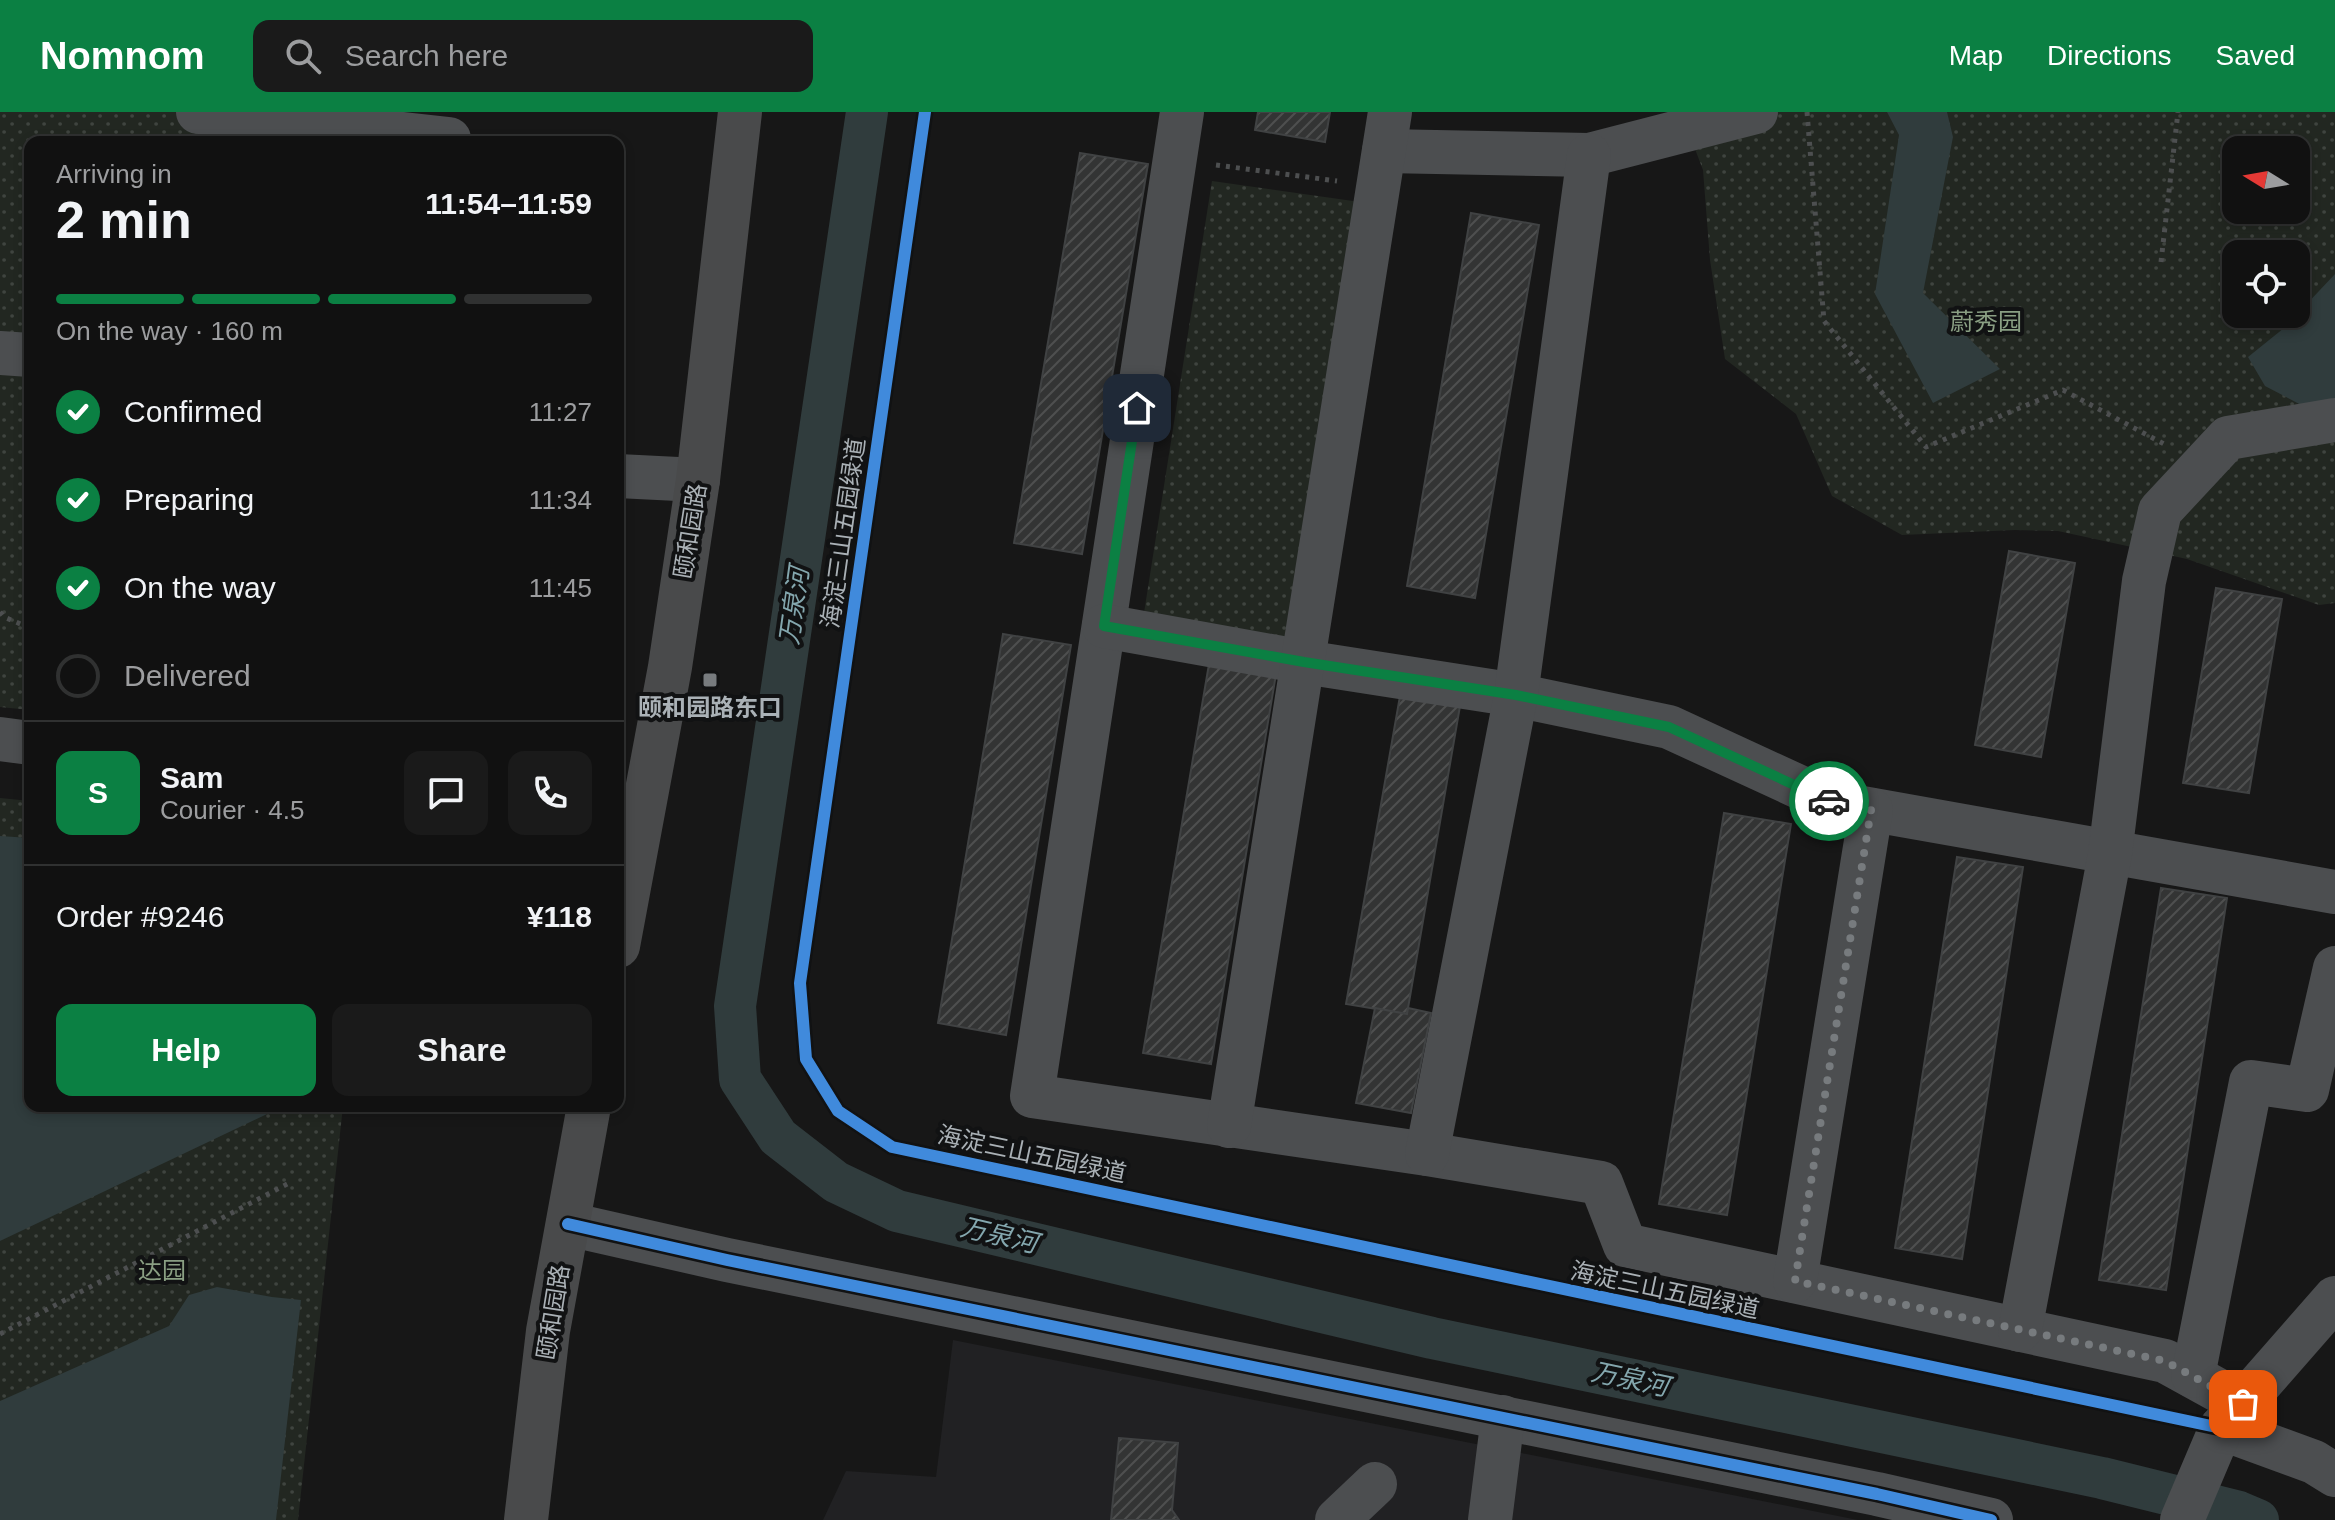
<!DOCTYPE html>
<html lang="en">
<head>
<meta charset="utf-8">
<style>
  body { margin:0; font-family:Helvetica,"Noto Sans SC",sans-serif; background:#1a1a1a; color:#f1f3f6; height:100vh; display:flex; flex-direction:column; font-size:30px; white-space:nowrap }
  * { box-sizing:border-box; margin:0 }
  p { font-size:26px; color:#9c9d9f }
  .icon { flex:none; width:44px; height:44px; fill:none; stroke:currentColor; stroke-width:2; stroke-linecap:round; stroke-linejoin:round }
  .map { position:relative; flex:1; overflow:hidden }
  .panel { position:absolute; left:24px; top:24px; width:600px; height:976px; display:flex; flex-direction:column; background:#111; border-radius:16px; box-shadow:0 4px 12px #0003,0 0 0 2px #303131 }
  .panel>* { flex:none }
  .needle { width:52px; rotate:281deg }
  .tools { position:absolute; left:2222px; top:24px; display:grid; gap:16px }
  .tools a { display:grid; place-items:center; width:88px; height:88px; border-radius:16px; background:#111; box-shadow:0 4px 12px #0003,0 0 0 2px #303131; font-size:40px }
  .pin { position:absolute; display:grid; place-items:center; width:68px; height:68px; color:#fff; margin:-34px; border-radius:16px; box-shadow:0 4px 12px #0006 }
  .courier { position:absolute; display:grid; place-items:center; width:80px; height:80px; margin:-40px; border:6px solid #0b8043; border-radius:50%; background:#fff; color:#222; box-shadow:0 2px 10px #0007 }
  .headline em { font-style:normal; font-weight:800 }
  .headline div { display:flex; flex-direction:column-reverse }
  .headline { display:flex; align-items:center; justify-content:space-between; height:136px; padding:0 32px }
  h1 { font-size:52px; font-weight:800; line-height:60px }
  .bar { display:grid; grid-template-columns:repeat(4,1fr); gap:12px 8px; align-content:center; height:96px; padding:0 32px }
  .bar i { height:10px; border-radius:6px; background:#303131 }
  .bar .active { background:#0b8043 }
  .bar p { grid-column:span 4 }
  .line { display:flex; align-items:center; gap:20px; padding:0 32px; border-top:2px solid #303131 }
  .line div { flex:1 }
  .round { display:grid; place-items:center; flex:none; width:84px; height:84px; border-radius:16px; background:#1a1a1a }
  ol { padding:0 32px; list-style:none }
  li { display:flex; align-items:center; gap:24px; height:88px }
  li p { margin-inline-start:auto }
  li .icon { padding:8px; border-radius:50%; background:#0b8043; color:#fff; stroke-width:4 }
  li:last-child { color:#9c9d9f }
  li i { width:44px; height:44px; border:4px solid #303131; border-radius:50% }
  .button { display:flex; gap:16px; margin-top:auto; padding:16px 32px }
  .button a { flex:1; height:92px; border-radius:16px; background:#0b8043; color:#fff; font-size:32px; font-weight:800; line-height:92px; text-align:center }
  .button a+a { background:#1a1a1a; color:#f1f3f6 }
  header { display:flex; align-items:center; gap:48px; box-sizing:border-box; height:112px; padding:0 40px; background:#0b8043; color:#fff }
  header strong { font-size:38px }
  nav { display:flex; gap:44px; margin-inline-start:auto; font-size:28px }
  .search { width:560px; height:72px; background:#1a1a1a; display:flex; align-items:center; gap:20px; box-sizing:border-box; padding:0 28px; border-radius:16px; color:#9c9d9f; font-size:30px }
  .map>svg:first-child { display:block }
  .built { fill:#212123 }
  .green { fill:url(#green-dots); fill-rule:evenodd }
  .water { fill:#303c3d }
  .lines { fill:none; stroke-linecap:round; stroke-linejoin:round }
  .canal { stroke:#303c3d; stroke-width:42 }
  .building { fill:url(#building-hatch); stroke:#404243; stroke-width:2 }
  .path { stroke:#4d4f50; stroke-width:5; stroke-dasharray:4 6; stroke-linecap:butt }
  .minor { stroke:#4c4e50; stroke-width:44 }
  .major { stroke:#494a4b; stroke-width:44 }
  .cycleway-casing { stroke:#111213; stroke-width:17 }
  .cycleway { stroke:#408adc; stroke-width:12 }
  .done { stroke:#777b7e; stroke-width:8; stroke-dasharray:0 14.4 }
  .route { stroke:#0b8043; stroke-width:10 }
  .poi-dot { fill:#777b7e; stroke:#111213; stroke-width:3 }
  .labels { text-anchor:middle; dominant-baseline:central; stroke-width:8; stroke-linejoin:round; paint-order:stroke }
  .park-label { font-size:24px; fill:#8a9f83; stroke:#111213 }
  .street-label { font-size:24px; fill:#aab1b6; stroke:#111213 }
  .poi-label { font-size:24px; font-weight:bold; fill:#aab1b6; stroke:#111213 }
  .water-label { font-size:26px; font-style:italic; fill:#84a7ae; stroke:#111213 }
</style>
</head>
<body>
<header>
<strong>Nomnom</strong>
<div class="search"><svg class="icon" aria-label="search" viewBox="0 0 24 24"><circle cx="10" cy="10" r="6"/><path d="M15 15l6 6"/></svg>Search here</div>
<nav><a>Map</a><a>Directions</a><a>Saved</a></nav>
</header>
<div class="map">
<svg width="2335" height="1408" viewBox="0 0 2335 1408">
  <defs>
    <pattern id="green-dots" width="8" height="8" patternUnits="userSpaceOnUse" patternTransform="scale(2)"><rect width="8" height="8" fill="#222721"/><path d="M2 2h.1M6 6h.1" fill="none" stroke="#3f443f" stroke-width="1.8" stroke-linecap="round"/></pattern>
    <pattern id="building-hatch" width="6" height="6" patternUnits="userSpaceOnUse" patternTransform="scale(2)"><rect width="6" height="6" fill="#333434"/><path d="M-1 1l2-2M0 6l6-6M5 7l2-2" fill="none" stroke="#4e4f4f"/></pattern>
  </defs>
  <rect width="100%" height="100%" fill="#171717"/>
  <!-- built -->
  <path class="built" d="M953 1228 1858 1408H823L846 1359 936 1365Z"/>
  <!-- green -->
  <g class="green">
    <path d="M0 0H392L388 30H30V598L0 595Z"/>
    <path d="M1681 0H2335V491L2319 493 2187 447 2058 419 2015 418 1902 423 1832 384 1796 302 1725 247 1710 148 1703 58ZM2236 38H2296V98H2236ZM2236 142H2296V202H2236Z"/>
    <path d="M1212 69 1360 90 1289 526 1144 501Z"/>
    <path d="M0 686 30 689V994H343L298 1408H0Z"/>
  </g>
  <!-- water -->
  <g class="water">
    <path d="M1887 0H1947L1953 25 1923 181 2000 257 1933 291 1875 182 1899 23Z"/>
    <path d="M2335 162V286L2303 294 2265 274 2248 245 2284 216Z"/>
    <path d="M0 724 30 726V994H284L0 1129Z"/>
    <path d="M217 1175 272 1185 301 1188 276 1408H0V1289L169 1214 189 1183Z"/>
  </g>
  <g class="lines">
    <!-- canal -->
    <path class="canal" d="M867 0 735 894 740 967 778 1025 836 1070 897 1099 1432 1226 2102 1366 2239 1400 2258 1408"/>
  </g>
  <!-- building -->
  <g class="building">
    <path d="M1258 0H1330L1325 30 1255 18Z"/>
    <path d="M1080 41 1148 52 1082 442 1014 431Z"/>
    <path d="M1471 101 1539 113 1475 486 1407 474Z"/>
    <path d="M2009 439 2075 451 2041 645 1975 633Z"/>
    <path d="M2216 476 2282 487 2249 681 2183 671Z"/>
    <path d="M1003 522 1071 533 1006 923 938 911Z"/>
    <path d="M1209 552 1276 562 1211 952 1143 941Z"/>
    <path d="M1400 584 1460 594 1407 902 1346 892Z"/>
    <path d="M1724 701 1791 712 1727 1103 1659 1092Z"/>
    <path d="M1957 745 2023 755 1962 1147 1895 1136Z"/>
    <path d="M2161 776 2227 786 2166 1178 2099 1168Z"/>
    <path d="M1375 896 1407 902 1408 896 1431 901 1411 1001 1356 991Z"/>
    <path d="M1119 1326 1178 1331 1172 1398 1179 1408H1111Z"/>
  </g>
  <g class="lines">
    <!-- path -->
    <g class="path">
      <path d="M1807 0 1824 209 1926 335 2063 278 2164 332"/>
      <path d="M1216 53 1337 69"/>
      <path d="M2161 150 2178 0"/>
      <path d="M0 500 4 505 30 516"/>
      <path d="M0 1222 291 1070"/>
    </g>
    <!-- minor -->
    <g class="minor">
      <path d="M198 0 449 27V30"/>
      <path d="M1182 0 1032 984 1427 1042 1601 1071 1625 1133 2165 1249 2243 1292"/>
      <path d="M1384 39 1589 43 1756 0"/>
      <path d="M0 241 30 243"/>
      <path d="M618 364 698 368"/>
      <path d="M1104 514 1304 550 1516 583 1669 615 1834 691 2335 780"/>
      <path d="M0 627 30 631"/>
      <path d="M1229 1014 1390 0"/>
      <path d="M1427 1042 1516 583 1589 43"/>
      <path d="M568 1112 727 1148 1877 1382 1991 1408"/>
      <path d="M1795 1169 1871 698"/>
      <path d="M2020 1218 2110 742 2144 469 2160 399 2228 326 2335 308"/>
      <path d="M2193 1264 2251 970 2307 978 2335 856"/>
      <path d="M2221 1316 2314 1350 2335 1363"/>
      <path d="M1337 1408 1375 1372"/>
      <path d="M1490 1408 1503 1305"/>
      <path d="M2182 1408 2221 1316 2335 1186"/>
    </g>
    <!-- major -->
    <g class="major">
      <path d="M618 834 670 555 698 368 740 0"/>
      <path d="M526 1408 548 1219 589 994"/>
    </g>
    <defs>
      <g id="cycleway">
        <path d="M925 0 800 871 806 947 838 999 892 1035 2221 1316"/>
        <path d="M568 1112 727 1148 1877 1382 1991 1408"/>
      </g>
    </defs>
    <!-- cycleway casing -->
    <use href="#cycleway" class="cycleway-casing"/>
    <!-- cycleway -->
    <use href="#cycleway" class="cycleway"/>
  </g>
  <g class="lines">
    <!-- done -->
    <path class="done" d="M1829 689 1871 698 1795 1169 2165 1249 2243 1292"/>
    <!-- route -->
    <path class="route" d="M1137 296 1104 514 1304 550 1516 583 1669 615 1829 689"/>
  </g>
  <!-- markers -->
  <rect class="poi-dot" x="702" y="560" width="16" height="16" rx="4"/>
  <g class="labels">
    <!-- park labels -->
    <g class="park-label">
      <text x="1986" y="209">蔚秀园</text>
      <text x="162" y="1158">达园</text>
    </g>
    <!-- street labels -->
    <g class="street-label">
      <text transform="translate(690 419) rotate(-81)">颐和园路</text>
      <text transform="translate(843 421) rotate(-82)">海淀三山五园绿道</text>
      <text transform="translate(1032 1042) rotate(12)">海淀三山五园绿道</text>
      <text transform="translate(1665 1178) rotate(12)">海淀三山五园绿道</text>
      <text transform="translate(553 1200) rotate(-81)">颐和园路</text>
    </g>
    <!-- poi labels -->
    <g class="poi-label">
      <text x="710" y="595">颐和园路东口</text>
    </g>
    <!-- water labels -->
    <g class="water-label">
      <text transform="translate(794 494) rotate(-82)">万泉河</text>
      <text transform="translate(999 1123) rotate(13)">万泉河</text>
      <text transform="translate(1630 1267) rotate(12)">万泉河</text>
    </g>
  </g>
</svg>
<div class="tools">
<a><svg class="needle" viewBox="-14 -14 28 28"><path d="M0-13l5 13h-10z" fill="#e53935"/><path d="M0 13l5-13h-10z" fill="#9c9d9f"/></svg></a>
<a><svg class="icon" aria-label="locate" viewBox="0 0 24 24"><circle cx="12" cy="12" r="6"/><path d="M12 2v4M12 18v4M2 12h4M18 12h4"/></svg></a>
</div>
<div class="pin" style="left:2243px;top:1292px;background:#ea580c"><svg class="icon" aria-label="bag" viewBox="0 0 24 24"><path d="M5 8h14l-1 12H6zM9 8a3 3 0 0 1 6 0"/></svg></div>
<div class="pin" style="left:1137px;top:296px;background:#1f2937"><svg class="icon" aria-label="home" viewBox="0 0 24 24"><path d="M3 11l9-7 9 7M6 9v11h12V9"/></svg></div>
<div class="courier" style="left:1829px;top:689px"><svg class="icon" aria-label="car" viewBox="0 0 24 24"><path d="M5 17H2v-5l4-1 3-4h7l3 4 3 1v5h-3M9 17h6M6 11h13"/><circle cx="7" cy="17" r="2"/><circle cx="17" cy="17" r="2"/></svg></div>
<section class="panel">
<div class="headline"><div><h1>2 min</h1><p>Arriving in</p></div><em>11:54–11:59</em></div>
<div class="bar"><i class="active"></i><i class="active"></i><i class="active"></i><i></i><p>On the way · 160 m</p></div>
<ol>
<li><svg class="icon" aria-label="check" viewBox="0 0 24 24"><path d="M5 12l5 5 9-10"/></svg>Confirmed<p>11:27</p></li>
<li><svg class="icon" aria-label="check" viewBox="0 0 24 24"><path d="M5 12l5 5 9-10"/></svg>Preparing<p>11:34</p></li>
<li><svg class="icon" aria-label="check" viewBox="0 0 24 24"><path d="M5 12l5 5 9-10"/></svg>On the way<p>11:45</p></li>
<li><i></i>Delivered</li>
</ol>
<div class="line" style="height:144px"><b class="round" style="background:#0b8043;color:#fff">S</b><div><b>Sam</b><p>Courier · 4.5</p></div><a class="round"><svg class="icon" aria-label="chat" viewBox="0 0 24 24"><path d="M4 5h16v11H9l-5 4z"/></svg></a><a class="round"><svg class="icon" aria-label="phone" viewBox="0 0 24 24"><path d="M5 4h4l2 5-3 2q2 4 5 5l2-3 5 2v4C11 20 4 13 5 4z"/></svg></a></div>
<div class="line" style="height:104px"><div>Order #9246</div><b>¥118</b></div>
<div class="button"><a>Help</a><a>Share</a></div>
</section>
</div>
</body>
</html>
